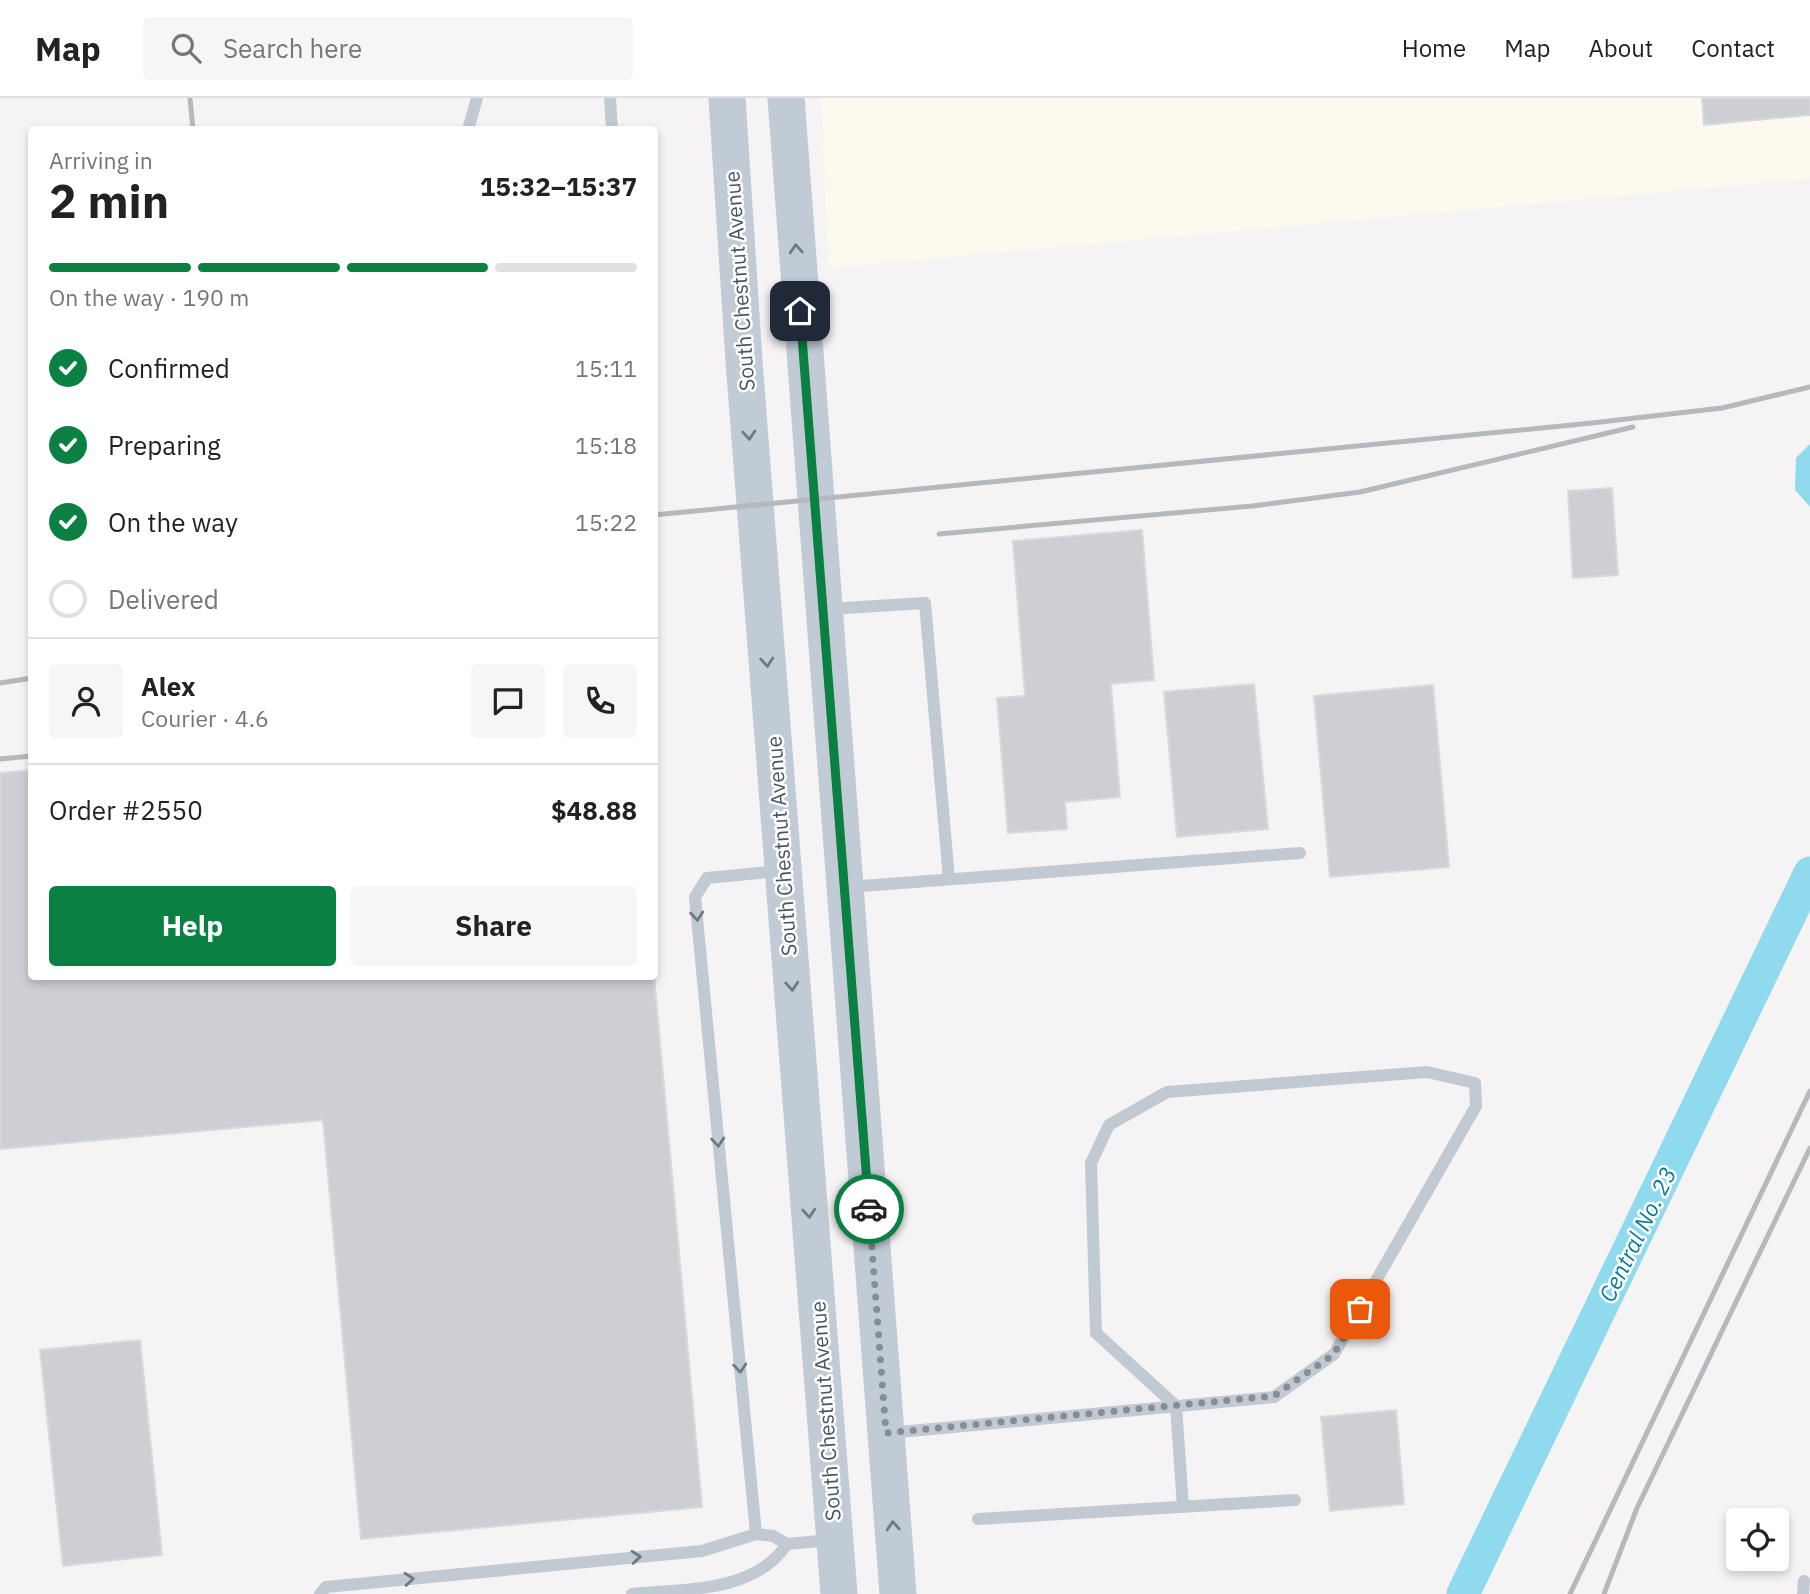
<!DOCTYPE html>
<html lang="en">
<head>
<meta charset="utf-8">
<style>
  body { margin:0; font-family:"IBM Plex Sans",sans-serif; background:#f6f6f6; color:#222; height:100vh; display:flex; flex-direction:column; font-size:26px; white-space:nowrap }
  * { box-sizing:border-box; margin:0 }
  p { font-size:23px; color:#767676 }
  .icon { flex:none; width:38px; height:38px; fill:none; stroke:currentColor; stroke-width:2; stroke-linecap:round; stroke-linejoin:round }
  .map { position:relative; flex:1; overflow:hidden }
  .sheet { position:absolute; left:28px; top:28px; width:630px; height:854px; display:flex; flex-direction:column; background:#fff; border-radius:7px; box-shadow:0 4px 10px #0003 }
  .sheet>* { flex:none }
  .tools { position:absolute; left:1726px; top:1410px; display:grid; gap:14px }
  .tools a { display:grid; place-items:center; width:63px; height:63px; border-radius:7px; background:#fff; box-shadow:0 4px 10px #0003; font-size:35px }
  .pin { position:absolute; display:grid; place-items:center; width:60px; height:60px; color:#fff; margin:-30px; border-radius:14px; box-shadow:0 4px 10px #0006 }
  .courier { position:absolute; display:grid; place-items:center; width:70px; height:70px; margin:-35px; border:5px solid #0b8043; border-radius:50%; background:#fff; color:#222; box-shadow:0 2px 9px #0007 }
  .headline em { font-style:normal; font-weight:700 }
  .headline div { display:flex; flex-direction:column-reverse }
  .headline { display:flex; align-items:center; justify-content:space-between; height:119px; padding:0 21px }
  h1 { font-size:46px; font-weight:700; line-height:52px }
  .bar { display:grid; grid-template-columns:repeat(4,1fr); gap:10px 7px; align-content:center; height:84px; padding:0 21px }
  .bar i { height:9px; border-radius:5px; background:#e0e0e0 }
  .bar .selected { background:#0b8043 }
  .bar p { grid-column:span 4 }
  .line { display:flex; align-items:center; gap:18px; padding:0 21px; border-top:2px solid #e0e0e0 }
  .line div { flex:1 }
  .round { display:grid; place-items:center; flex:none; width:74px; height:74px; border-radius:7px; background:#f6f6f6 }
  ol { padding:0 21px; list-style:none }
  li { display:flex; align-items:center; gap:21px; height:77px }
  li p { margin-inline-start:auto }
  li .icon { padding:7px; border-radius:50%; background:#0b8043; color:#fff; stroke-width:4 }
  li:last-child { color:#767676 }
  li i { width:38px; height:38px; border:4px solid #e0e0e0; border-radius:50% }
  .primary-button { display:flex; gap:14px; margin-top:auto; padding:14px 21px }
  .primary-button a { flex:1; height:80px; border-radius:7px; background:#0b8043; color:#fff; font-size:28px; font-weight:700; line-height:80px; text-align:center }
  .primary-button a+a { background:#f6f6f6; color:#222 }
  header { display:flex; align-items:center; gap:42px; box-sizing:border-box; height:98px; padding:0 35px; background:#fff; border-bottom:2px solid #e0e0e0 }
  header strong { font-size:33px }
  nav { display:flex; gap:38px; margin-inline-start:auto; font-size:24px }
  .search { width:490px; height:63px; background:#f6f6f6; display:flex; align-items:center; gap:18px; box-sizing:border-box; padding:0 24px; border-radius:7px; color:#767676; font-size:26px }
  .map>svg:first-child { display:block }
  .commercial { fill:#fdf9ef }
  .water { fill:#90daee }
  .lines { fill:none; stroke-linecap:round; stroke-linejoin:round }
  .canal { stroke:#90daee; stroke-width:33 }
  .building { fill:#cdcfd5; stroke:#d7d9de; stroke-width:2 }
  .service { stroke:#c1cad2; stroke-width:12 }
  .secondary { stroke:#c1cbd6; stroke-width:37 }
  .rail { stroke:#b5b8bd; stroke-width:5 }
  .oneway { stroke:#6e7984 }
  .oneway2 { stroke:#6e7983 }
  .done { stroke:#868d94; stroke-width:7; stroke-dasharray:0 12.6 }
  .route { stroke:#0b8043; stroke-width:9 }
  .labels { text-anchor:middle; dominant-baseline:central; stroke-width:5; stroke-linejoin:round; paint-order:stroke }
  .street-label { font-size:21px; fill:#4a5661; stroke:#fff }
  .water-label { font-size:23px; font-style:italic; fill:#0c7c9b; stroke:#fff }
</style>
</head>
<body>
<header>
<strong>Map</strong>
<div class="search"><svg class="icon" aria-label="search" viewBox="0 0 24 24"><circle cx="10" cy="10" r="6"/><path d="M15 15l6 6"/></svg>Search here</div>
<nav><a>Home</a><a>Map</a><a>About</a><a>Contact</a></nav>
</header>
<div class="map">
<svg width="1810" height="1496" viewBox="0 0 1810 1496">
  <rect width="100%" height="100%" fill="#f5f3f3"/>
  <!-- commercial -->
  <path class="commercial" d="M821 0H1810V81L829 170Z"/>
  <!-- water -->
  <path class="water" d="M1810 346V409L1795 392 1796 360Z"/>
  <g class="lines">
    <!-- canal -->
    <path class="canal" d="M1463 1496 1810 775"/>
  </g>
  <!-- building -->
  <g class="building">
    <path d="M1702 0H1810V17L1704 27Z"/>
    <path d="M1612 390 1618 477 1573 480 1568 393Z"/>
    <path d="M1142 432 1154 582 1111 586 1120 699 1065 704 1067 731 1008 735 997 600 1025 598 1013 443Z"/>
    <path d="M1254 586 1268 731 1177 739 1164 594Z"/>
    <path d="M1433 587 1449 769 1330 779 1314 598Z"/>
    <path d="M32 672V878H654L702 1409 361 1441 323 1022 0 1051V675Z"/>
    <path d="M140 1242 162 1457 63 1468 40 1252Z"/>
    <path d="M1396 1312 1404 1406 1330 1413 1321 1319Z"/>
  </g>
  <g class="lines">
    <!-- service -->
    <g class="service">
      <path d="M610 0 612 32"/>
      <path d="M468 32 477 0"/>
      <path d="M828 511 925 505 949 781"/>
      <path d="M848 789 1300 755"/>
      <path d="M889 1335 1274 1299 1334 1256 1476 1008 1475 985 1427 974 1167 994 1109 1027 1091 1065 1096 1235 1176 1308 1183 1409"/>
      <path d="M978 1421 1295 1402"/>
      <path d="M756 1436 695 799 707 780 779 773"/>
      <path d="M320 1496 326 1489 702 1453 756 1436 773 1438 787 1446 831 1442"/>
      <path d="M632 1496C684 1491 755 1495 787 1446"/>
      <path d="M1803 1496 1804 1483"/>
    </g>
    <!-- secondary -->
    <g class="secondary">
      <path d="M727 0 744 263 839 1496"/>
      <path d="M786 0 898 1496"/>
    </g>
    <!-- rail -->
    <g class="rail">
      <path d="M190 0 193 32"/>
      <path d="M654 417 1592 325 1722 310 1810 289"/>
      <path d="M939 436 1252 408 1360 394 1633 329"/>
      <path d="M0 585 32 580"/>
      <path d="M0 661 32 658"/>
      <path d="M1570 1496 1810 993"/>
      <path d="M1604 1496 1637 1410 1810 1050"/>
    </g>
  </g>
  <!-- one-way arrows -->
  <defs><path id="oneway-chevron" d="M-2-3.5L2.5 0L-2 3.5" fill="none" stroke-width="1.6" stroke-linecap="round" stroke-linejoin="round" transform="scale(1.75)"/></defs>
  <g class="oneway">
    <use href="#oneway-chevron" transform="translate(796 151) rotate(-94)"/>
    <use href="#oneway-chevron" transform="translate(749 337) rotate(86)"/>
    <use href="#oneway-chevron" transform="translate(767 564) rotate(86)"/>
    <use href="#oneway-chevron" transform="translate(792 888) rotate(86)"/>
    <use href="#oneway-chevron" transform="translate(809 1115) rotate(86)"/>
    <use href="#oneway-chevron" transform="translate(893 1428) rotate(-94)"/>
  </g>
  <g class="oneway2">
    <use href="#oneway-chevron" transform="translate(697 818) rotate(85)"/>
    <use href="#oneway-chevron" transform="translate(718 1044) rotate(85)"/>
    <use href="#oneway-chevron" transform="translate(740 1270) rotate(85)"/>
    <use href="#oneway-chevron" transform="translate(636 1459) rotate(-5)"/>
    <use href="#oneway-chevron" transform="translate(409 1481) rotate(-5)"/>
  </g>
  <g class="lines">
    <!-- done -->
    <path class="done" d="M869 1111 886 1335 1274 1298 1334 1256 1360 1211"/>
    <!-- route -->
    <path class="route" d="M800 213 869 1111"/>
  </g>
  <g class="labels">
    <!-- street labels -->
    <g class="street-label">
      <text transform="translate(739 183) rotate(-94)">South Chestnut Avenue</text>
      <text transform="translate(781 748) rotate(-94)">South Chestnut Avenue</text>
      <text transform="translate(825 1313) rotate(-94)">South Chestnut Avenue</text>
    </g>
    <!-- water labels -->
    <g class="water-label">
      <text transform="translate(1637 1136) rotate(-64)">Central No. 23</text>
    </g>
  </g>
</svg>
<div class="tools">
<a><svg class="icon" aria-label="locate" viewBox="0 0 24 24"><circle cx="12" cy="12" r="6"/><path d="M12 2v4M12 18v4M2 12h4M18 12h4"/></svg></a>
</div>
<div class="pin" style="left:1360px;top:1211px;background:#ea580c"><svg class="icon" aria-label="bag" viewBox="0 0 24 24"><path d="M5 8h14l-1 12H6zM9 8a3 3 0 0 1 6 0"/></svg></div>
<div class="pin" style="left:800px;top:213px;background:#1f2937"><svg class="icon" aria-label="home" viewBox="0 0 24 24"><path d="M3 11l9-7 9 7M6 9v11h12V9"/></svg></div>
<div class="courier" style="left:869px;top:1111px"><svg class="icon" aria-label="car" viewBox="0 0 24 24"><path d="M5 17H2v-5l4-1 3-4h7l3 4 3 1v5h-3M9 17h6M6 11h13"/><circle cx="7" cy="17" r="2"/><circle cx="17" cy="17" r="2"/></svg></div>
<section class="sheet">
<div class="headline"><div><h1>2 min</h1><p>Arriving in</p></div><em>15:32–15:37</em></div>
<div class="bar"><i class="selected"></i><i class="selected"></i><i class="selected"></i><i></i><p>On the way · 190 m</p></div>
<ol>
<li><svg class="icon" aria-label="check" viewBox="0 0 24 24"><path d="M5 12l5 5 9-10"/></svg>Confirmed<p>15:11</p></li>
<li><svg class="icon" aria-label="check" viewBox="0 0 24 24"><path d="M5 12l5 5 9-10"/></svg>Preparing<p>15:18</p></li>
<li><svg class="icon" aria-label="check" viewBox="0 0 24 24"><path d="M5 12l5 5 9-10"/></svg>On the way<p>15:22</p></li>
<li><i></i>Delivered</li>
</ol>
<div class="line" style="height:126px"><a class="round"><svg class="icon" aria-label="person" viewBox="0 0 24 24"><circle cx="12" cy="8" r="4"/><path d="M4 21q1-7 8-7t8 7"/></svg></a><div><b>Alex</b><p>Courier · 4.6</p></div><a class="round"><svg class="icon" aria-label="chat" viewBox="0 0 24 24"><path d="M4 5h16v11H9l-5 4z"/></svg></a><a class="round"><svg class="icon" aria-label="phone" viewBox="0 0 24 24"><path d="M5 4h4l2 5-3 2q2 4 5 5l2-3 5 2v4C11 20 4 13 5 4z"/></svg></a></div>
<div class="line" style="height:91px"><div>Order #2550</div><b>$48.88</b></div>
<div class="primary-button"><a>Help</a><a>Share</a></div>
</section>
</div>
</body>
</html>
